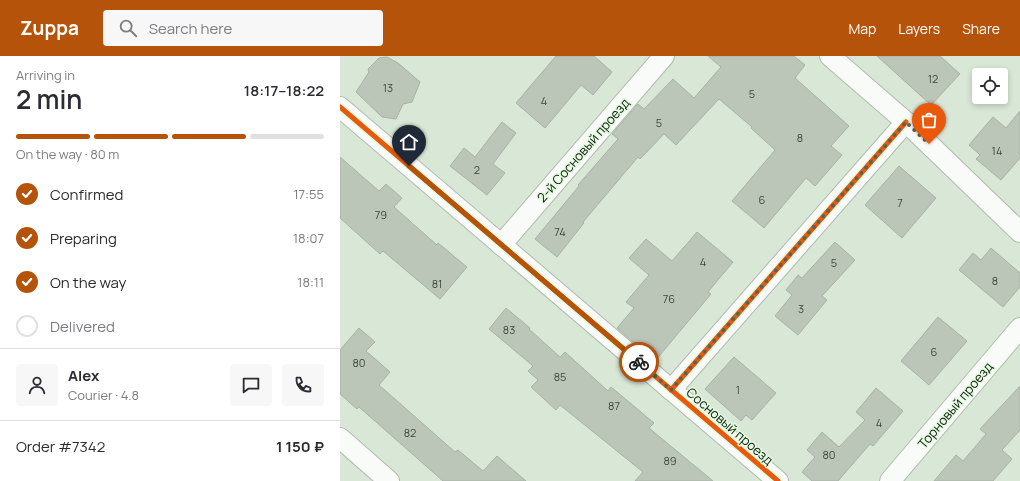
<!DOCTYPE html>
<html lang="en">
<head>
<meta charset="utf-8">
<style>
  body { margin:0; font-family:Manrope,sans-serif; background:#f7f7f7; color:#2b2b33; height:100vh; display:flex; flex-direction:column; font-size:15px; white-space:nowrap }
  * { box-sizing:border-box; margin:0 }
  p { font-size:13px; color:#7c7c81 }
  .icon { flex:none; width:22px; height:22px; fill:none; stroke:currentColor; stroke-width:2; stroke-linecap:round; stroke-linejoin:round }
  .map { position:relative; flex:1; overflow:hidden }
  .details { display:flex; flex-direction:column; background:#fff; width:340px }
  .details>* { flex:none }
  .buttons { position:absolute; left:632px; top:12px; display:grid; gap:8px }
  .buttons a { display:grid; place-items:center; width:36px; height:36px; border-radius:4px; background:#fff; box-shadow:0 2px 6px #0003; font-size:20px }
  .pin { position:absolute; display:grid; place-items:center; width:34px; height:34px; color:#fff; margin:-41px -17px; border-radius:50% 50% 50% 0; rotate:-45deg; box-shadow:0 0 4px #0007 }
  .pin .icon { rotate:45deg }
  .courier { position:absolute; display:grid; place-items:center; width:40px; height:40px; margin:-20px; border:3px solid #b45309; border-radius:50%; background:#fff; color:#222; box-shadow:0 1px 5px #0007 }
  .summary em { font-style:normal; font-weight:600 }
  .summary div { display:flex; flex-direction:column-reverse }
  .summary { display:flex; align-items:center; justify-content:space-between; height:68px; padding:0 16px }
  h1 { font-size:26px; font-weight:600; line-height:30px }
  .bar { display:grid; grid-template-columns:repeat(4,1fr); gap:6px 4px; align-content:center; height:48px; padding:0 16px }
  .bar i { height:5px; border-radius:3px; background:#e1e1e2 }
  .bar .active { background:#b45309 }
  .bar p { grid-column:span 4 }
  .line { display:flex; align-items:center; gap:10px; padding:0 16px; border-top:1px solid #e1e1e2 }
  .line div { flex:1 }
  .round { display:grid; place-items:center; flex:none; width:42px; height:42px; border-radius:4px; background:#f7f7f7 }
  ol { padding:0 16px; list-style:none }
  li { display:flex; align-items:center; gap:12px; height:44px }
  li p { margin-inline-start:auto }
  li .icon { padding:4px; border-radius:50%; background:#b45309; color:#fff; stroke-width:4 }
  li:last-child { color:#7c7c81 }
  li i { width:22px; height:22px; border:2px solid #e1e1e2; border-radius:50% }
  header { display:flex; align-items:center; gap:24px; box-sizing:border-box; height:56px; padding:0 20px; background:#b45309; color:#fff }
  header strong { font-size:19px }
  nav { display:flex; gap:22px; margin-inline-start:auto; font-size:14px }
  .search { width:280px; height:36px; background:#f7f7f7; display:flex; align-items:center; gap:10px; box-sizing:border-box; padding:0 14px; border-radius:4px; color:#7c7c81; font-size:15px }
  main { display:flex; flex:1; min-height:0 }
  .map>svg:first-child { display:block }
  .building { fill:#bbc5b8; stroke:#a8b2a6 }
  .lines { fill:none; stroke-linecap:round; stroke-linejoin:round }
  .street-casing { stroke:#b1bcaf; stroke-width:22 }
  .street { stroke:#f9fbf9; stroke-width:20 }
  .cycleway-casing { stroke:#e2fade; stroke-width:8 }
  .cycleway { stroke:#e8590c; stroke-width:5 }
  .done { stroke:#586357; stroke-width:4; stroke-dasharray:0 7.2 }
  .route { stroke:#b45309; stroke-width:5 }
  .labels { text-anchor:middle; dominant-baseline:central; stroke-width:3; stroke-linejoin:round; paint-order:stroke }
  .number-label { font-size:11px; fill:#3d463c }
  .street-label { font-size:13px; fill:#131c12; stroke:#e2fade }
</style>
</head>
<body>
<header>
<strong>Zuppa</strong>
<div class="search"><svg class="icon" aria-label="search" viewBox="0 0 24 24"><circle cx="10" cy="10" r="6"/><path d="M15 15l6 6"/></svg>Search here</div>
<nav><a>Map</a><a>Layers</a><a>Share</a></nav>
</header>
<main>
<section class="details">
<div class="summary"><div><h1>2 min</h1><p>Arriving in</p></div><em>18:17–18:22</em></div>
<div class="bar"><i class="active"></i><i class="active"></i><i class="active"></i><i></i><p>On the way · 80 m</p></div>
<ol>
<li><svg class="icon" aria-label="check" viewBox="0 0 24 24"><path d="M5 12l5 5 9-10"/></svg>Confirmed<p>17:55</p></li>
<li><svg class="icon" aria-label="check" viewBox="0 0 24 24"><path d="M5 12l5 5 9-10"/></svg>Preparing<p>18:07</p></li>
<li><svg class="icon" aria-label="check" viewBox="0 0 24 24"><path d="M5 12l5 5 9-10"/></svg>On the way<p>18:11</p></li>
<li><i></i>Delivered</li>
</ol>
<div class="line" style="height:72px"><a class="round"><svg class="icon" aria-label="person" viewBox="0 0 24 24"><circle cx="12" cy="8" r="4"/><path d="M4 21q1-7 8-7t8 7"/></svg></a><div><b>Alex</b><p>Courier · 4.8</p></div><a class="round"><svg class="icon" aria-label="chat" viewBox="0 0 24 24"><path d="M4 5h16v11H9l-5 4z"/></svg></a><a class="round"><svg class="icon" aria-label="phone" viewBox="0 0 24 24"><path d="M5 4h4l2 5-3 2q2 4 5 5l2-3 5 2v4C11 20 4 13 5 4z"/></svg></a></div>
<div class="line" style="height:52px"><div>Order #7342</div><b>1 150 ₽</b></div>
</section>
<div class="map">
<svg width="680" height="425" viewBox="0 0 680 425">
  <rect width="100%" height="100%" fill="#d9e7d6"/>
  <!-- building -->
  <g class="building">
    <path d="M216 0H254L272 16 253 39 241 29 205 72 176 47Z"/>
    <path d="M368 0H454L465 9 455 22 509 70 491 90 502 99 475 130 466 122 424 172 392 145 435 94 411 72 412 71 379 43 336 89 324 78 300 103 298 101 243 166 244 167 217 201 195 183 239 130 238 129 278 83 272 78 298 48 304 53 333 23 354 42 381 11Z"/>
    <path d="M537 0H600L620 18 591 49Z"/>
    <path d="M47 1 58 7 80 26 72 46 63 48 56 63 42 61 16 36 29 16 28 13 39 2Z"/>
    <path d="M680 55V102L661 124 636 103 640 99 629 89 653 61 666 72Z"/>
    <path d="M162 66 176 77 153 108 165 117 147 139 110 110 124 92 135 101Z"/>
    <path d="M0 101 39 135 46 128 62 142 54 151 97 189 98 187 127 211 100 243 43 195 40 198 0 162Z"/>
    <path d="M559 110 596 142 562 182 525 149Z"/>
    <path d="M357 176 393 206 368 236 371 238 315 305 277 272 294 252 286 246 309 219 289 202 306 183 332 205Z"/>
    <path d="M495 186 515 204 482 240 487 244 458 279 435 260 452 239 446 234 458 219 462 222Z"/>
    <path d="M651 192 680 217V231L663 251 619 214 633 197 641 204Z"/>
    <path d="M166 252 190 272 189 273 220 301 225 296 268 335 271 331 314 367 309 372 373 425H295L303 416 220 349 216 354 191 331 198 324 188 315 193 310 149 273Z"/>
    <path d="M598 261 627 285 589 329 561 305Z"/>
    <path d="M19 272 35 286 26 295 50 316 39 329 115 396 118 394 143 415 157 400 186 425H103L19 351 17 353 0 338V294Z"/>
    <path d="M394 301 436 337 412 364 406 359 401 365 365 333Z"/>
    <path d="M680 330V374L662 394 672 403 653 425H594L616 399 623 405 646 378 640 373Z"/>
    <path d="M536 332 563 355 533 390 530 388 498 425H472L462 416 475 401 467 394 482 376 499 391 525 364 516 356Z"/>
  </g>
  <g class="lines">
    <defs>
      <g id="street">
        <path d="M490 0 566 66 680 176"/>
        <path d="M0 51 438 425"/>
        <path d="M161 189 324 0"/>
        <path d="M331 334 566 66"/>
        <path d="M0 382 49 425"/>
        <path d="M550 425 680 272"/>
      </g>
    </defs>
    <!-- street casing -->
    <use href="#street" class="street-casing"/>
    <!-- street -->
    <use href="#street" class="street"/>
    <defs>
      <g id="cycleway">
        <path d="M0 51 438 425"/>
        <path d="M331 334 566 66"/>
      </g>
    </defs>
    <!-- cycleway casing -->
    <use href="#cycleway" class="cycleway-casing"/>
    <!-- cycleway -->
    <use href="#cycleway" class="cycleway"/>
  </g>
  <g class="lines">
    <!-- done -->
    <path class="done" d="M299 306 331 334 566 66 589 88"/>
    <!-- route -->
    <path class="route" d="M69 110 299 306"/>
  </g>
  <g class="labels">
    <!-- number labels -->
    <g class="number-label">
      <text x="593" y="22">12</text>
      <text x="48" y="31">13</text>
      <text x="412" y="37">5</text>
      <text x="204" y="44">4</text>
      <text x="319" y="66">5</text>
      <text x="460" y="81">8</text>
      <text x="657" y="94">14</text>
      <text x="137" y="113">2</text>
      <text x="422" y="143">6</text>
      <text x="560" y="146">7</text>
      <text x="41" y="158">79</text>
      <text x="220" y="175">74</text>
      <text x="363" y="205">4</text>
      <text x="494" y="206">5</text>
      <text x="655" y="224">8</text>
      <text x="97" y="227">81</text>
      <text x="329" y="242">76</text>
      <text x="461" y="252">3</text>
      <text x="169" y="273">83</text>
      <text x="594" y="295">6</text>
      <text x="19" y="306">80</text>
      <text x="220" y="320">85</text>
      <text x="398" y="333">1</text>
      <text x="274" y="349">87</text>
      <text x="539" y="366">4</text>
      <text x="70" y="376">82</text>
      <text x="489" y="398">80</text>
      <text x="330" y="404">89</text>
    </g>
    <!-- street labels -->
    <g class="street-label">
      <text transform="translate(243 94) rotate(-49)">2-й Сосновый проезд</text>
      <text transform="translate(615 349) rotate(-50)">Торновый проезд</text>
      <text transform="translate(390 370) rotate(41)">Сосновый проезд</text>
    </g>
  </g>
</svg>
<div class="buttons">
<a><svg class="icon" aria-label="locate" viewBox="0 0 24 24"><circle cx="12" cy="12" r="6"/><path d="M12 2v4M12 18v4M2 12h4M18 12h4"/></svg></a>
</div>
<div class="pin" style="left:589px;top:88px;background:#ea580c"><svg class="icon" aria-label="bag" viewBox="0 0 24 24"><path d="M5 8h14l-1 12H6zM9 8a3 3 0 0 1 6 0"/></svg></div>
<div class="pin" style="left:69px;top:110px;background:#1f2937"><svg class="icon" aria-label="home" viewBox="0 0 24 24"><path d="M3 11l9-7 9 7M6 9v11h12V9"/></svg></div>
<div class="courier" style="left:299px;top:306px"><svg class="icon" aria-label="bike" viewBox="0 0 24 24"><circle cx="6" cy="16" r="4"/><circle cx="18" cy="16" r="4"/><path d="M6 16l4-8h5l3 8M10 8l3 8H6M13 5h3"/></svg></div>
</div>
</main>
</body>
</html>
